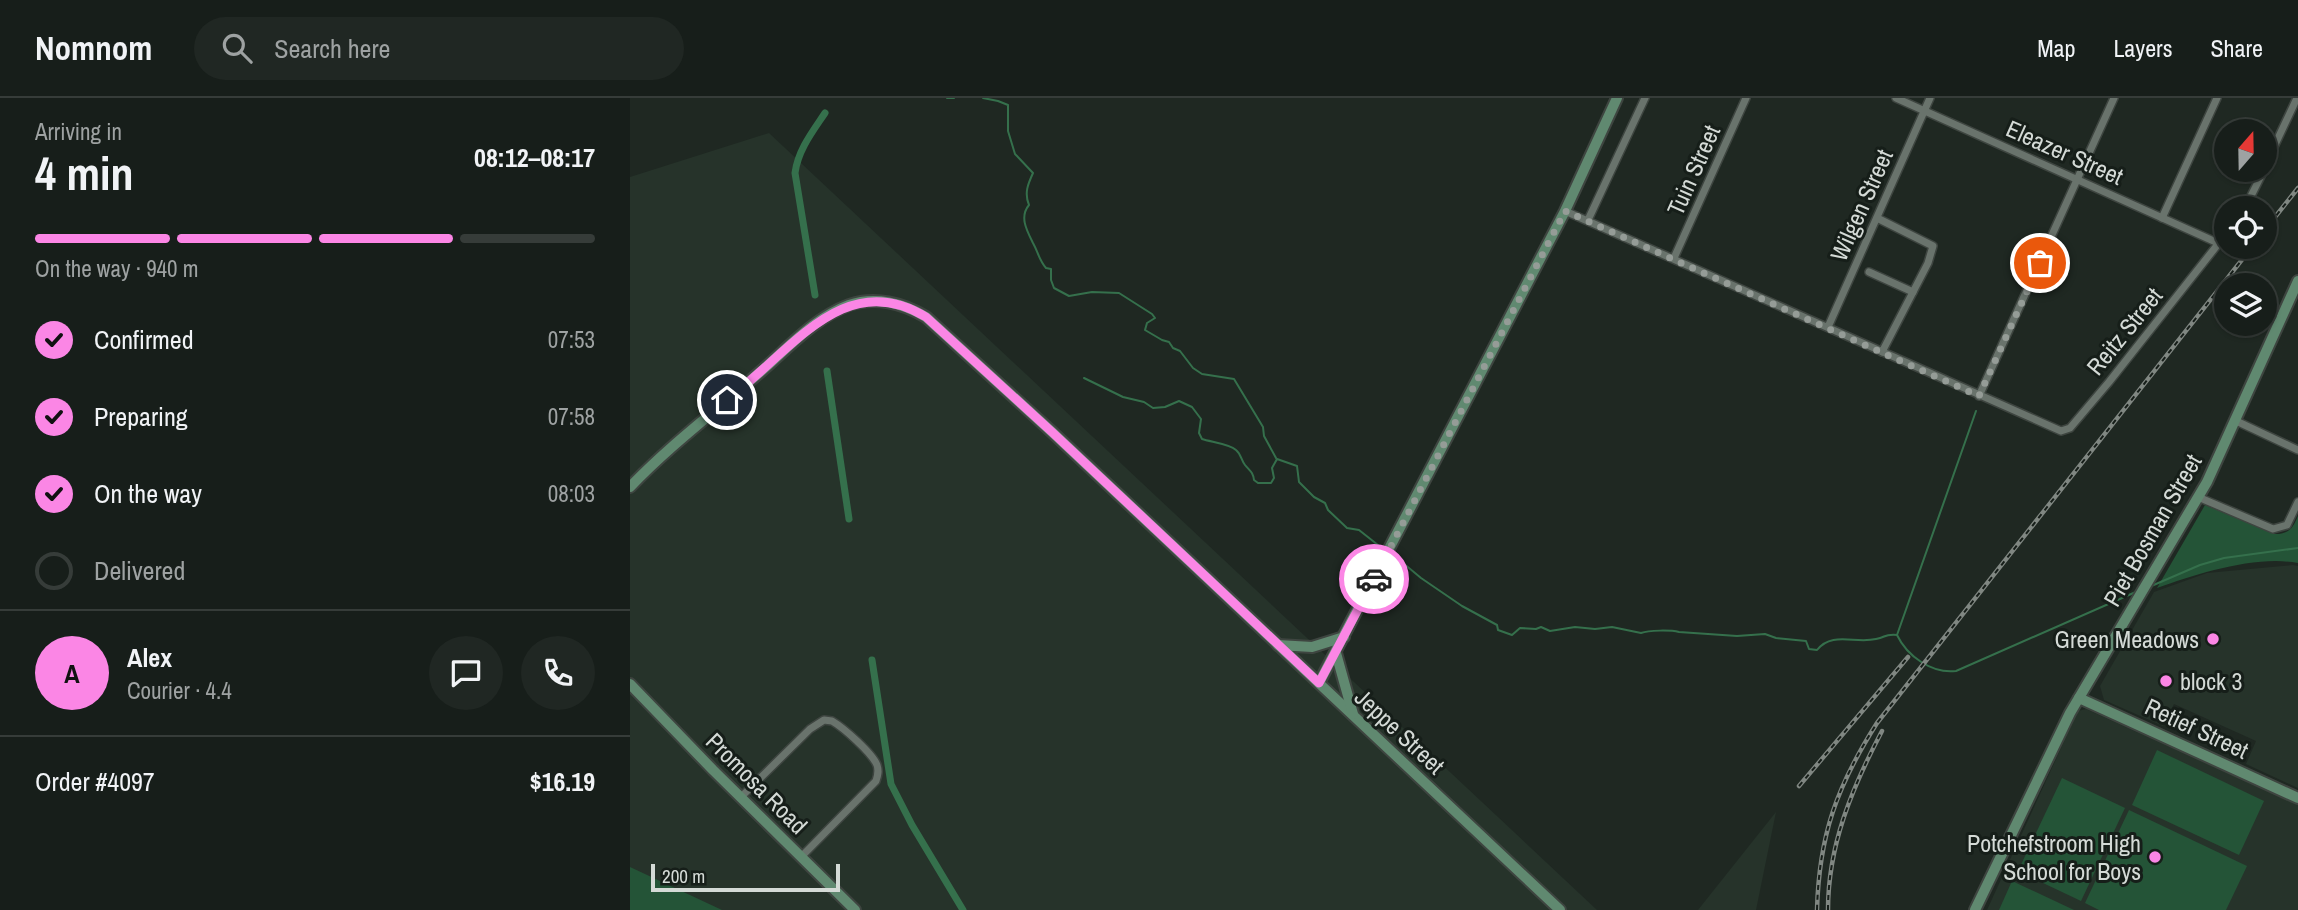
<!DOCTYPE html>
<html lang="en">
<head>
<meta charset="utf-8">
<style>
  body { margin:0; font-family:"Archivo Narrow",sans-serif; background:#202723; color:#f1f3f6; height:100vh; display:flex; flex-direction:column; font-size:26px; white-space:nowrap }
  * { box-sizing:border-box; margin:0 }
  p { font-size:23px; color:#9ea2a2 }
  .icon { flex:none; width:38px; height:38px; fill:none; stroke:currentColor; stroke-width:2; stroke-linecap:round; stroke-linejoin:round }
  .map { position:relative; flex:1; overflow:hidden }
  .sheet { display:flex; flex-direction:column; background:#171e1a; width:630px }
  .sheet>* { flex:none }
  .needle { width:46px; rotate:20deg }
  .buttons { position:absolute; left:1584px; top:21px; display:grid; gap:14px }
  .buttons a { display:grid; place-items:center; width:63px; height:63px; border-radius:50%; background:#171e1a; box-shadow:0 2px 5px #0004,0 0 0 2px #363c39; font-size:35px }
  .scale { position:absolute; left:21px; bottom:18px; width:189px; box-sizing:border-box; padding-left:7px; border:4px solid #d4dad6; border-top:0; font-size:19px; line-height:24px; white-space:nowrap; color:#d4dad6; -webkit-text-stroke:5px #161e19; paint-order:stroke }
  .pin { position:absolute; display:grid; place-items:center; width:60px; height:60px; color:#fff; margin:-30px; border:4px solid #fff; border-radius:50%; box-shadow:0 2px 7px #0007 }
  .courier { position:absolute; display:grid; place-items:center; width:70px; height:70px; margin:-35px; border:5px solid #fb86e5; border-radius:50%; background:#fff; color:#222; box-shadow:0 2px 9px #0007 }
  .headline em { font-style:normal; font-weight:700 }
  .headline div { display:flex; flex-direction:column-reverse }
  .headline { display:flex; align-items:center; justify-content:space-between; height:119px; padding:0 35px }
  h1 { font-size:46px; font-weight:700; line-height:52px }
  .bar { display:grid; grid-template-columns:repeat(4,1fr); gap:10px 7px; align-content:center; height:84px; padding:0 35px }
  .bar i { height:9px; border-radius:5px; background:#363c39 }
  .bar .selected { background:#fb86e5 }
  .bar p { grid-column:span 4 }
  .line { display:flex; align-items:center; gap:18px; padding:0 35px; border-top:2px solid #363c39 }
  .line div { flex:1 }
  .round { display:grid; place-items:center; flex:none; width:74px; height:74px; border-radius:37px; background:#202723 }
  ol { padding:0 35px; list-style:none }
  li { display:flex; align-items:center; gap:21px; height:77px }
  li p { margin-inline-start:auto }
  li .icon { padding:7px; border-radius:50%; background:#fb86e5; color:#111; stroke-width:4 }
  li:last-child { color:#9ea2a2 }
  li i { width:38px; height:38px; border:4px solid #363c39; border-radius:50% }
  header { display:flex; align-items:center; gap:42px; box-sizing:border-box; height:98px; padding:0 35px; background:#171e1a; border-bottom:2px solid #363c39 }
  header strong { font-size:33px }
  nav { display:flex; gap:38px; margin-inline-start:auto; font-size:24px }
  .search { width:490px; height:63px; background:#202723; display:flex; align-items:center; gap:18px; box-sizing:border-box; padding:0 24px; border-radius:38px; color:#9ea2a2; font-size:26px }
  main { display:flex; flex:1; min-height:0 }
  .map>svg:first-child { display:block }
  .built { fill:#26332a }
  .green { fill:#245437 }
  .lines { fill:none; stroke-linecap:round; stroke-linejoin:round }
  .stream { stroke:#35704c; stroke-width:2 }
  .canal { stroke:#35704c; stroke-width:7 }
  .street-casing { stroke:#3e4540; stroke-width:10 }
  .secondary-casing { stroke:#3e4540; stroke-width:14 }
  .street { stroke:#69736c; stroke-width:7 }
  .secondary { stroke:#608970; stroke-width:10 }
  .rail-casing { stroke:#808782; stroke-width:4.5 }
  .rail { stroke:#161e19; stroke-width:2; stroke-dasharray:5; stroke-linecap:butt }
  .done { stroke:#959c97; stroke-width:7; stroke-dasharray:0 12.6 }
  .route { stroke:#fb86e5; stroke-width:9 }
  .poi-dot { fill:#fb86e5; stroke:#161e19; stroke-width:2.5 }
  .labels { text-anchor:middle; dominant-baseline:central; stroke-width:6; stroke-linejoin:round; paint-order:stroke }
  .street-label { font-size:24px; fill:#d4dad6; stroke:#161e19 }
  .poi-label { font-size:24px; fill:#d4dad6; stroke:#161e19; text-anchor:end }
</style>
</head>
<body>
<header>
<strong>Nomnom</strong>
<div class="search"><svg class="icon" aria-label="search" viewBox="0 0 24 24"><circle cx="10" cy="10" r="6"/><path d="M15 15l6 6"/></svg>Search here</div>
<nav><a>Map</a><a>Layers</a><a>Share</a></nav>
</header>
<main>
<section class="sheet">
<div class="headline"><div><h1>4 min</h1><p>Arriving in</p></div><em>08:12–08:17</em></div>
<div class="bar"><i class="selected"></i><i class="selected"></i><i class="selected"></i><i></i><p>On the way · 940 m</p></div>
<ol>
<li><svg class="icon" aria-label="check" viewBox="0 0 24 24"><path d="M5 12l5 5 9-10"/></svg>Confirmed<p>07:53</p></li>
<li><svg class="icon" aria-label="check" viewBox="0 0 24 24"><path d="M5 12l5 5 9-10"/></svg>Preparing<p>07:58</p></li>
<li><svg class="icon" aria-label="check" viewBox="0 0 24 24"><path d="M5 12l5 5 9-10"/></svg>On the way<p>08:03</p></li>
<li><i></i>Delivered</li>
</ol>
<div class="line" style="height:126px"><b class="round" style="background:#fb86e5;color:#111">A</b><div><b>Alex</b><p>Courier · 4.4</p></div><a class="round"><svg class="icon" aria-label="chat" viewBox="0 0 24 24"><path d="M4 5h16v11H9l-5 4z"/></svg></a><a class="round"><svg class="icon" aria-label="phone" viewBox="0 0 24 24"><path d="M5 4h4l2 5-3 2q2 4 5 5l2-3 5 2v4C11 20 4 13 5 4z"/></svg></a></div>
<div class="line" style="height:91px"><div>Order #4097</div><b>$16.19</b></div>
</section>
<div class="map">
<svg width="1668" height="812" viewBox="0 0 1668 812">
  <rect width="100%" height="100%" fill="#1f2822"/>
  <!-- built -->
  <g class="built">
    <path d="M139 35 967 812H0V79Z"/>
    <path d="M1663 467 1668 468V690L1616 666 1626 643 1544 606 1533 628 1474 602 1470 588 1524 494 1577 475Z"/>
    <path d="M1456 611 1668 707V812H1357L1448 613Z"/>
    <path d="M1146 714 1126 812H1068Z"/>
  </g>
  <!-- green -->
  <g class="green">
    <path d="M1575 407 1645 436C1659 436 1663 430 1668 418V465C1625 457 1567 476 1527 490Z"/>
    <path d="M1527 652 1634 703 1609 757 1502 707Z"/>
    <path d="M1432 680 1495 710 1451 803 1388 773Z"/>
    <path d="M1499 712 1617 768 1596 812H1469L1455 805Z"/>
    <path d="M0 769 92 812H0Z"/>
    <path d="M1382 783 1444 812H1369Z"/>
  </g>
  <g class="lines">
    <!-- stream -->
    <g class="stream">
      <path d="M317 0H324"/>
      <path d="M353 0 368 3 378 7V33L385 56 403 75C398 86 394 95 399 107 389 119 397 133 403 145 408 154 409 162 416 170L421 171V182L424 190 439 198 462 194 489 195 522 216 525 220 517 225 515 232 532 242 539 244 543 250 550 253 563 270 572 276 604 281 633 329 634 338 646 360"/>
      <path d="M454 280 493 299 514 304 523 310 535 309 549 303 562 309 571 321 569 335 572 341C581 344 600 346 606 352 611 356 611 362 615 367 620 373 623 374 624 382L628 385H641L644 380 642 370 647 361 667 368 669 384 684 399 695 405 698 412 717 430 729 432 753 451"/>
      <path d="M1346 313 1267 537C1277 558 1302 576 1326 573L1508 493"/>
      <path d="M761 455 791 480 832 508 867 527 868 532 882 537 890 530 906 531 911 529 920 533 945 529 965 531 982 529 1011 535C1019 532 1041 532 1049 534L1107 538 1135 536 1146 540 1176 543 1179 551 1187 552C1202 533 1225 546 1246 541 1257 539 1253 536 1267 537"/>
      <path d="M1519 489 1570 467 1594 460 1668 450"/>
    </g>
    <!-- canal -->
    <g class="canal">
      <path d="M185 197 165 75C168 52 183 33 195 15"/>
      <path d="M197 273 219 421"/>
      <path d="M242 562 261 686 282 727 333 812"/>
    </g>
    <defs>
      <g id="street">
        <path d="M1266 0 1588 145"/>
        <path d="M1634 70 1667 0"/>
        <path d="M1615 110 1634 72"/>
        <path d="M935 113 1431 333 1440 330 1479 284 1596 136"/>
        <path d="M1247 120 1303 148 1298 165 1252 254"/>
        <path d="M1532 120 1587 0"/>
        <path d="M958 122 1015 0"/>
        <path d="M1044 160 1116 0"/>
        <path d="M1239 174 1283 194"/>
        <path d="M1198 229 1300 0"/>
        <path d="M1349 298 1484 0"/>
        <path d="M1604 322 1668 352"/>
        <path d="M1568 399 1643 431 1657 427 1668 404"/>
        <path d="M111 699 180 631 194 622 202 623C214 630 242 655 247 667 249 673 248 677 246 683L171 759"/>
      </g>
      <g id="secondary">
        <path d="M0 389C40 347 86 313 129 275 157 251 184 220 219 207 245 198 273 205 296 219L422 334 930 812"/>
        <path d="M648 547 682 549 714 539"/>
        <path d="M706 555 723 616"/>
        <path d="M689 585 935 113 987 0"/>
        <path d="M0 586 83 672 225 812"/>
        <path d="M1449 600 1668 700"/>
        <path d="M1345 812 1440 615 1577 384 1668 183"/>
      </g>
    </defs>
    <!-- street casing -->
    <use href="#street" class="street-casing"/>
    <!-- secondary casing -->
    <use href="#secondary" class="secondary-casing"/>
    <!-- street -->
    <use href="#street" class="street"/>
    <!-- secondary -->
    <use href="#secondary" class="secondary"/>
    <defs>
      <g id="rail">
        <path d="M1634 133 1668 90"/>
        <path d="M1169 688 1278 559"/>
        <path d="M1187 812C1189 737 1207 688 1247 625L1622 149"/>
        <path d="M1198 812C1198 747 1222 690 1252 633"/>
      </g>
    </defs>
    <!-- rail casing -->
    <use href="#rail" class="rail-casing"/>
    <!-- rail -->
    <use href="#rail" class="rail"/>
  </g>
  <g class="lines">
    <!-- done -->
    <path class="done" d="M744 481 935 113 1349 298 1410 165"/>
    <!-- route -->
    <path class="route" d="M97 302C112 290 127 277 141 264 187 222 233 180 296 219L422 334 689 585 744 481"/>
  </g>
  <!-- markers -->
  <g class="poi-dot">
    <circle cx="1583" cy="541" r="7"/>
    <circle cx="1536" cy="583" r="7"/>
    <circle cx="1525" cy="759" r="7"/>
  </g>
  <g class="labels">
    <!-- street labels -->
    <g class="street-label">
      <text transform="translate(1435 54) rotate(24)">Eleazer Street</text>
      <text transform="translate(1063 72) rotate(-66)">Tuin Street</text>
      <text transform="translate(1231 107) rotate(-66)">Wilgen Street</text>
      <text transform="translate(1494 233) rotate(-51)">Reitz Street</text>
      <text transform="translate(1522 432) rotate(-60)">Piet Bosman Street</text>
      <text transform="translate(1567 630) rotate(25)">Retief Street</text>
      <text transform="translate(770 633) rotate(43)">Jeppe Street</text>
      <text transform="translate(127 685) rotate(45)">Promosa Road</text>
    </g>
    <!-- poi labels -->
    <g class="poi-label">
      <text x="1569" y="541">Green Meadows</text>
      <text x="1550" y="583" text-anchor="start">block 3</text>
      <text x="1511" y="745">Potchefstroom High<tspan x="1511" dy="28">School for Boys</tspan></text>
    </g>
  </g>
</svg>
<div class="buttons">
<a><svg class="needle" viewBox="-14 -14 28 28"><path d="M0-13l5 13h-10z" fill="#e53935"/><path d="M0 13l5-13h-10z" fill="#9ea2a2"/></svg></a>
<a><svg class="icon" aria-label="locate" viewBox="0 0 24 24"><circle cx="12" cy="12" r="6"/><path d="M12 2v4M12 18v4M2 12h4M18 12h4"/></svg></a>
<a><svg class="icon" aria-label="layers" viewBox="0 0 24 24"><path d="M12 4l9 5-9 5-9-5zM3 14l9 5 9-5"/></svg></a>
</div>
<div class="scale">200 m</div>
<div class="pin" style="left:1410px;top:165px;background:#ea580c"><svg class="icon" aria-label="bag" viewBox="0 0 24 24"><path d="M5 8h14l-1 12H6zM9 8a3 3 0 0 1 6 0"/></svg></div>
<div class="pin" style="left:97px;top:302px;background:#1f2937"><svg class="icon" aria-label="home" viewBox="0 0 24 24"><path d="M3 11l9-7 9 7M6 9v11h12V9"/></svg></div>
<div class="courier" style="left:744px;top:481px"><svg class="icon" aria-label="car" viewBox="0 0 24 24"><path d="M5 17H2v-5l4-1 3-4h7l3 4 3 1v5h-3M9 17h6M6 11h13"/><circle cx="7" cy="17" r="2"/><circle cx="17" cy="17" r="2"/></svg></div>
</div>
</main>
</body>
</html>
